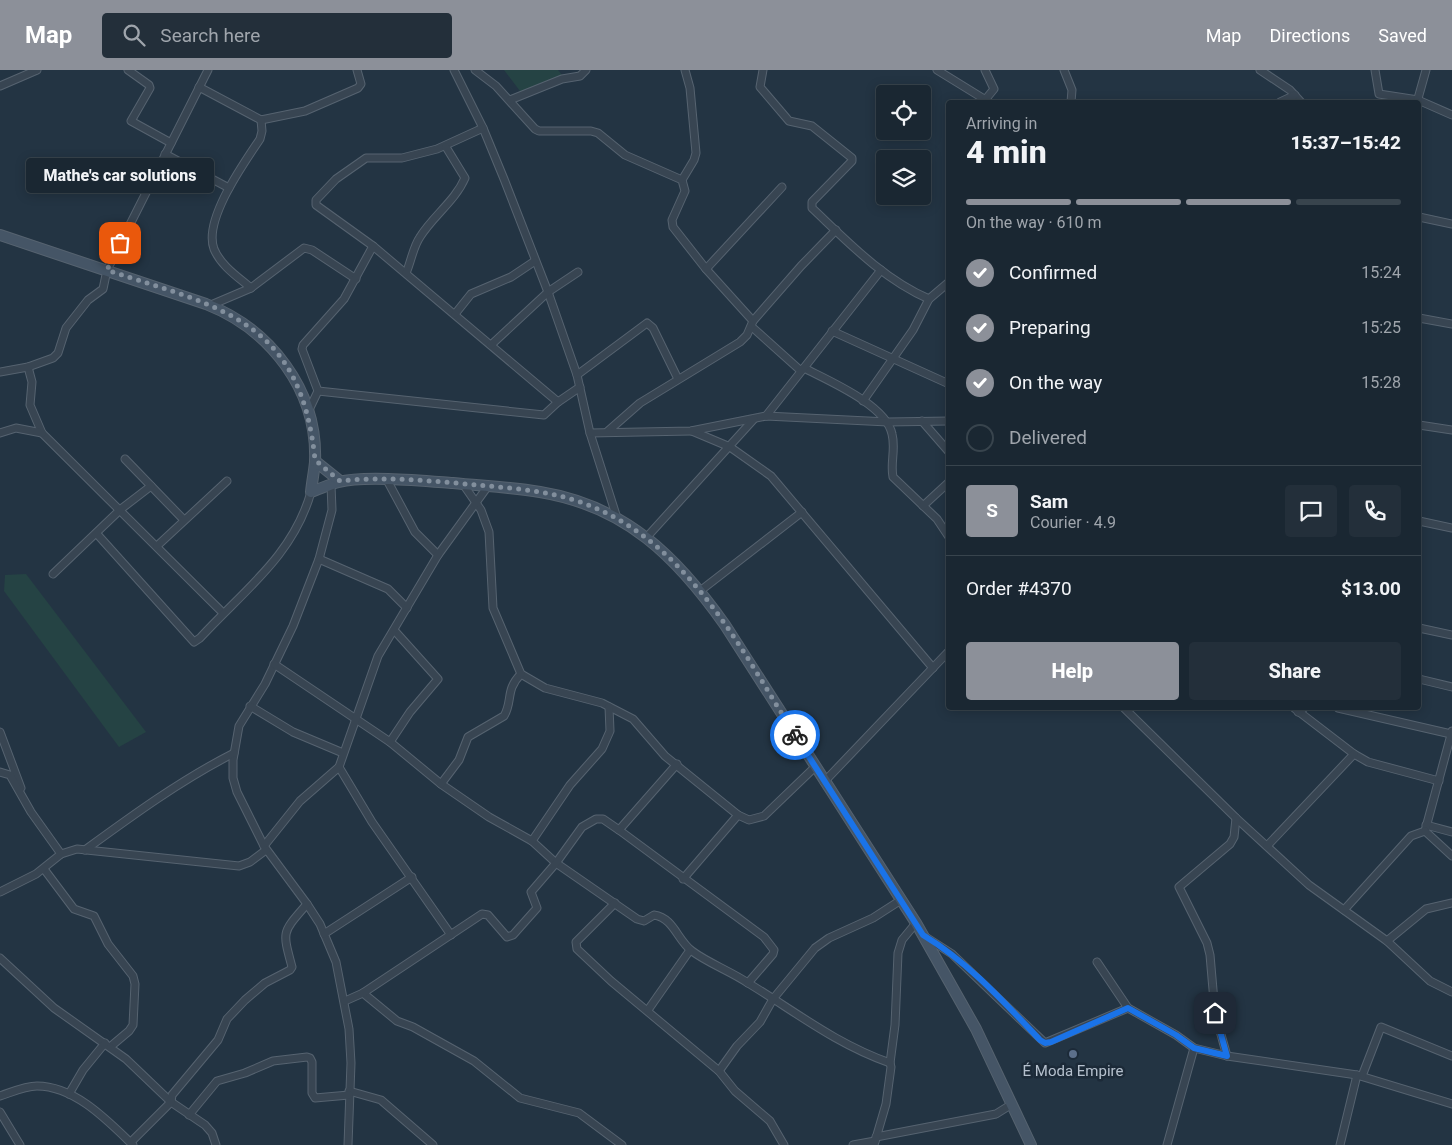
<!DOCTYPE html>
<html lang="en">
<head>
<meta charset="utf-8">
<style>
  body { margin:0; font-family:Roboto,sans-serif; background:#232f3a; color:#f1f3f6; height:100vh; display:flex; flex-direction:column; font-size:19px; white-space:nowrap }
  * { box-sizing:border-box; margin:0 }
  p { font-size:16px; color:#9fa5ac }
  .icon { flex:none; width:28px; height:28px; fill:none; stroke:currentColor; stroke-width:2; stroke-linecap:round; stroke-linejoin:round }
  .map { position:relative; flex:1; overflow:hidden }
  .panel { position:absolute; left:946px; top:30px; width:475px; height:610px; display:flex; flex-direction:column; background:#1a2732; border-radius:5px; box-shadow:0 2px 12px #0003,0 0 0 1px #38444d }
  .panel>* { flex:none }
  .fabs { position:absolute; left:876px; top:15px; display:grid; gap:10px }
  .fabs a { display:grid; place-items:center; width:55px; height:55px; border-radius:5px; background:#1a2732; box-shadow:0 2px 12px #0003,0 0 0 1px #38444d; font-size:25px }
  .pin { position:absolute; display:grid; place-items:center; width:42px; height:42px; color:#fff; margin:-21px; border-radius:10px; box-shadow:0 2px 8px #0006 }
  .courier { position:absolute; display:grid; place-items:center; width:50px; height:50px; margin:-25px; border:4px solid #1a73e8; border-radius:50%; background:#fff; color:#222; box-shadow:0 1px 6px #0007 }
  .bubble { position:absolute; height:35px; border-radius:5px; background:#1a2732; box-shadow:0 2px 12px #0003,0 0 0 1px #38444d; font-size:16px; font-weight:800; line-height:35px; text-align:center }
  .head em { font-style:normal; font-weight:800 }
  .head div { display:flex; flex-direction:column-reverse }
  .head { display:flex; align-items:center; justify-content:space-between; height:85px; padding:0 20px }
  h1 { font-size:32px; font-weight:800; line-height:38px }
  .bar { display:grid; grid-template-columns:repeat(4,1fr); gap:8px 5px; align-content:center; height:60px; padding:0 20px }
  .bar i { height:6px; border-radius:4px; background:#38444d }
  .bar .selected { background:#8c9099 }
  .bar p { grid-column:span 4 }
  .line { display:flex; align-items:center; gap:12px; padding:0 20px; border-top:1px solid #38444d }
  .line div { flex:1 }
  .round { display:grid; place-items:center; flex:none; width:52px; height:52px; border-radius:5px; background:#232f3a }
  ol { padding:0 20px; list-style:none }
  li { display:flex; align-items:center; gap:15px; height:55px }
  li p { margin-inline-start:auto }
  li .icon { padding:5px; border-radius:50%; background:#8c9099; color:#fff; stroke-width:4 }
  li:last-child { color:#9fa5ac }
  li i { width:28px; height:28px; border:2px solid #38444d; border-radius:50% }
  .button { display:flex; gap:10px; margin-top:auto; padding:10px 20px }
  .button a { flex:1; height:58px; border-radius:5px; background:#8c9099; color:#fff; font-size:20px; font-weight:800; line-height:58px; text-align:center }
  .button a+a { background:#232f3a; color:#f1f3f6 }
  header { display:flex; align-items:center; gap:30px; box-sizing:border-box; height:70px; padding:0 25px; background:#8c9099; color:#fff }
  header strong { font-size:24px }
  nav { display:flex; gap:28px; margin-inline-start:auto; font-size:18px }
  .search { width:350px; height:45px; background:#232f3a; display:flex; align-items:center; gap:12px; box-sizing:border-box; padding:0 18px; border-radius:5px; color:#9fa5ac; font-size:19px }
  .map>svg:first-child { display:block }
  .green { fill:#254344 }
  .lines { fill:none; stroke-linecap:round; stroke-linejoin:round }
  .street-casing { stroke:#566370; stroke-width:9 }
  .secondary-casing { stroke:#566370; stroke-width:12 }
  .street { stroke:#384552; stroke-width:7 }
  .secondary { stroke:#455566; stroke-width:10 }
  .done { stroke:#828f9d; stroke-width:5; stroke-dasharray:0 9 }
  .route { stroke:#1a73e8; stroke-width:6 }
  .service-dot { fill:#5c6f8a; stroke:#1c2a38; stroke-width:2 }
  .labels { text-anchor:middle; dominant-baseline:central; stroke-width:5; stroke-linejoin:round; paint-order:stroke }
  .poi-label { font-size:15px; fill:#b5c0cd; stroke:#1c2a38 }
</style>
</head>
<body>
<header>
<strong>Map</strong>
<div class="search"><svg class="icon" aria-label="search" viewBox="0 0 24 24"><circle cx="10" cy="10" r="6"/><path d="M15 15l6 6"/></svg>Search here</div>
<nav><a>Map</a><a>Directions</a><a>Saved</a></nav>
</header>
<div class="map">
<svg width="1452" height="1075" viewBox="0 0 1452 1075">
  <rect width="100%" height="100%" fill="#233443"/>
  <!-- green -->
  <g class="green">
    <path d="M504 0H558L562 5 523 25Z"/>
    <path d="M26 504 146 662 119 677 4 521 5 505Z"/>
  </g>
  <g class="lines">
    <defs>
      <g id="street">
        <path d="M128 0 149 15 150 18 131 51 171 73"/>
        <path d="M454 0 483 58 504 109 548 222 577 305 590 363 617 448"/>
        <path d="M475 0 496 16 535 59 539 61H591L598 63 625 85 682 110 685 121 672 150 673 157 706 199 753 251"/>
        <path d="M763 0 760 17 789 51 812 56 852 88V91L812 132V138C848 172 883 209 929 229"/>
        <path d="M937 0 989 32"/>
        <path d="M1064 0 1072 20 1071 32"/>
        <path d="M1260 0 1290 20 1301 32"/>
        <path d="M1375 0 1379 24 1418 30 1452 45"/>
        <path d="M0 16 37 0"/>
        <path d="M199 17 261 50 305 41 358 18 361 14 357 0"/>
        <path d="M510 30 562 9 580 6 586 0"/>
        <path d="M985 30 994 19 985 0"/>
        <path d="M1280 32 1295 25"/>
        <path d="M1417 32 1426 0"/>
        <path d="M483 58 437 79 402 88H366L336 109 316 130V135L373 176 558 332"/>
        <path d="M165 84 229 118"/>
        <path d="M682 110 694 90 696 83 690 18 685 0"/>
        <path d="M1419 147 1452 154"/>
        <path d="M706 199 782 117"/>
        <path d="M406 203C411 192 413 177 420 167 433 146 455 131 465 108L446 77"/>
        <path d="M251 218C238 207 221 196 214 179 203 150 244 93 260 69L262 61 261 50"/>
        <path d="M211 235 251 218 304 178 312 180 356 209"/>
        <path d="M455 244 471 224 511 207 535 191"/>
        <path d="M1419 248 1452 254"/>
        <path d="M752 257 801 301"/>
        <path d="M832 261 949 314"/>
        <path d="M491 275 548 222 578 202"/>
        <path d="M28 297 32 312 30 335 42 363 223 543"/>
        <path d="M804 298C829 311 886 335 892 364 896 379 890 393 893 407L937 449 949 467"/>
        <path d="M0 302 28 297 53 288 58 283 66 258 88 230 103 219 107 200 208 0"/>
        <path d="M577 305 647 253 653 258 678 309"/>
        <path d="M318 321 544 345 558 332 580 317"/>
        <path d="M863 331 913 260 929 229 949 212"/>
        <path d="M308 342 318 321 302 279 303 275 344 229 373 176"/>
        <path d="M766 346 881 200"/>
        <path d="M922 351 949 382"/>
        <path d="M1419 355 1452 360"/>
        <path d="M692 361 730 377 771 406 933 598"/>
        <path d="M607 362 640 333 740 272 747 265 753 251 801 196 836 160"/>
        <path d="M0 363 16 358 42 363"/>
        <path d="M590 363 691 361 766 346 888 352 949 351"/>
        <path d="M125 389 184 450"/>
        <path d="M387 410 415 462 438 485"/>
        <path d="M463 414 481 440 489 462 493 538 521 604 545 618 602 633 633 649 665 686 738 745 749 750 764 746 815 697"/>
        <path d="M331 415 332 440 319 489 293 556 265 614 239 656 233 690V708L237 722 264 776 307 834 320 854 336 892 349 959 351 993 348 1075"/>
        <path d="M923 436 949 412"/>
        <path d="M1419 451 1452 458"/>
        <path d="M97 464 194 572 200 568C243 521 293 486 311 422"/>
        <path d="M646 468 754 349"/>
        <path d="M157 476 227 411"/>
        <path d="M319 489 388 519 407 538"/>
        <path d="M53 504 121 439 151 416"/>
        <path d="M700 521 802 442"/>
        <path d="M1419 558 1452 565"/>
        <path d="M274 594 390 672 441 714 489 747 532 771 556 793 637 849 644 851 654 845C674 848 677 870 692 881 708 893 730 901 748 913 796 942 836 974 890 993"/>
        <path d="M1419 609 1452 617"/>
        <path d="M250 636 293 662 343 683"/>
        <path d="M1124 638 1236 748 1309 815 1387 871 1430 911 1452 922"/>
        <path d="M1294 638 1354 684 1368 692 1439 711"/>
        <path d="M1338 638 1451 664"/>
        <path d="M1298 642 1304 638"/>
        <path d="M0 662 21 718"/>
        <path d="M390 672 410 642 438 609 394 560"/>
        <path d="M339 697 372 752 451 865"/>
        <path d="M0 702 10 705 31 742 61 784"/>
        <path d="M824 712 949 581"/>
        <path d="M441 714 459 690 468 667 504 646C513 631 505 620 521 604"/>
        <path d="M1426 755 1452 762"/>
        <path d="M619 760 677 694"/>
        <path d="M1425 761 1452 661"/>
        <path d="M1425 761 1452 786"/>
        <path d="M532 771 570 715 602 679 610 661 609 637"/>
        <path d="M264 776 300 731 339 697 378 586 438 485 488 416"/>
        <path d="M1267 776 1354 684"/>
        <path d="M85 780C133 745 181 710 234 683"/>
        <path d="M44 799 74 839 94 846 108 874 133 906 135 914 133 955 129 961 110 977"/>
        <path d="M683 809 738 745"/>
        <path d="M0 822 36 804 61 784 77 779 239 796 250 792 266 780"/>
        <path d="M615 833 576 872 577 879 611 911 719 1001 735 1021 770 1051 784 1075"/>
        <path d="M1344 840 1411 766 1425 761"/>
        <path d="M324 864 412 807"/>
        <path d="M924 866 952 884 1045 973 1128 938"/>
        <path d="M1387 871 1426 839 1452 833"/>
        <path d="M0 888 54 938 126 989 171 1032 205 1055 212 1063 216 1075"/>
        <path d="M1097 892 1128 938 1176 965 1194 978 1227 986 1357 1005 1452 1034"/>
        <path d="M363 923 397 951 413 957 474 991 520 1028 579 1043 622 1075"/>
        <path d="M345 931 363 923 482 844 488 845 507 867 513 865 537 838 531 822 556 793 582 757 596 749H603L619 760 764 867 774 880 773 884 748 913"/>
        <path d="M648 940 690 880"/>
        <path d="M1227 986 1215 943 1210 885 1207 873 1179 817 1230 774 1234 767 1236 748"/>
        <path d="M719 1001 737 976 760 952 773 929 815 878 829 868 873 848 901 830"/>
        <path d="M1362 1006 1381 957 1452 986"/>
        <path d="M349 1021 381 1030 433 1075"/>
        <path d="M69 1024 83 1000 105 973"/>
        <path d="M0 1026C12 1022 25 1016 37 1016 75 1016 108 1051 133 1075"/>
        <path d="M0 1042 20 1075"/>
        <path d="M189 1045 217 1011 245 1003 273 991 307 987 310 988 312 992V1023L315 1028 349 1025"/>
        <path d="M876 1067 996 1044 1012 1034"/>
        <path d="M131 1072 171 1032 172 1025 218 970 227 949 245 930 265 913 290 900 292 897C282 860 282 863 307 834"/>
        <path d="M853 1075 875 1071"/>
        <path d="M874 1075 886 1034 891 997 890 993 895 955 898 883 902 870 916 853"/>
        <path d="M1167 1075 1194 978"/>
        <path d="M1340 1075 1357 1005"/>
      </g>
      <g id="secondary">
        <path d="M0 165 206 234C270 259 318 320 315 392 314 402 312 412 311 422 320 419 330 414 339 412 364 405 426 411 453 413 482 416 511 417 540 422 626 436 677 487 725 555L916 853 976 959 1031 1075"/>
        <path d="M315 391 340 411"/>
      </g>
    </defs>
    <!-- street casing -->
    <use href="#street" class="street-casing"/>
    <!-- secondary casing -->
    <use href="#secondary" class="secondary-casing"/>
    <!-- street -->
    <use href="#street" class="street"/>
    <!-- secondary -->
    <use href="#secondary" class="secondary"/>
  </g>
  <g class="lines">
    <!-- done -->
    <path class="done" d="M120 173 107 200C222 238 301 250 315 390L340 411C385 406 432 411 477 415 509 418 542 420 574 430 684 465 738 574 795 665"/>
    <!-- route -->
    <path class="route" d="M795 665 923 865C968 892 1004 932 1040 970L1045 973 1051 972 1128 938 1176 965 1194 978 1227 986 1215 943"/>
  </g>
  <!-- markers -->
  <circle class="service-dot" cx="1073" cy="984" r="5"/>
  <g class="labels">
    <!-- poi labels -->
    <g class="poi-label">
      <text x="1073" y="1001">É Moda Empire</text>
    </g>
  </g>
</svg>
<div class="fabs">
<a><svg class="icon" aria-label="locate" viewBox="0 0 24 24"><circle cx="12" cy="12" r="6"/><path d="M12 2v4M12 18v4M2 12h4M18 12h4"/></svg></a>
<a><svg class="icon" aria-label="layers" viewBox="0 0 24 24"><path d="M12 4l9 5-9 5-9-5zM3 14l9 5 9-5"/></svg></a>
</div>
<div class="pin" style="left:120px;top:173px;background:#ea580c"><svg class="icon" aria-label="bag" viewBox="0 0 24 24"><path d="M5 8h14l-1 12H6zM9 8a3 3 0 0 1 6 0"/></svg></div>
<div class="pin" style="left:1215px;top:943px;background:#1f2937"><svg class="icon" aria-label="home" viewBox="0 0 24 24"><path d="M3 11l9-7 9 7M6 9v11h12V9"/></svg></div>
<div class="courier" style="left:795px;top:665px"><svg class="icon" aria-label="bike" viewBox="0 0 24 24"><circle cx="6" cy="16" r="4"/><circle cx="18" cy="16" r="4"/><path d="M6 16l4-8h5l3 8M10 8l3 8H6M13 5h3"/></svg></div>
<div class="bubble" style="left:26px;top:88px;width:188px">Mathe's car solutions</div>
<section class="panel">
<div class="head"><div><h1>4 min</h1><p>Arriving in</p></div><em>15:37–15:42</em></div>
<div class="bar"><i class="selected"></i><i class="selected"></i><i class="selected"></i><i></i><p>On the way · 610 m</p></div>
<ol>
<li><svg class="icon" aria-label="check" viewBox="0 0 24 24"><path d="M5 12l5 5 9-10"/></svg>Confirmed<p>15:24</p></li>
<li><svg class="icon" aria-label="check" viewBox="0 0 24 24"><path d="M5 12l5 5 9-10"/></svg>Preparing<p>15:25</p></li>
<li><svg class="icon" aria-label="check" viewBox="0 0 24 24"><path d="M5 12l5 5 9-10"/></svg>On the way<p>15:28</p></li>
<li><i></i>Delivered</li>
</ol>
<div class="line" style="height:90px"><b class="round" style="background:#8c9099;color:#fff">S</b><div><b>Sam</b><p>Courier · 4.9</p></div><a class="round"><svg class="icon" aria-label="chat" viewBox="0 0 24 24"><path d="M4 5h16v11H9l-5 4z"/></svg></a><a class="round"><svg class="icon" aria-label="phone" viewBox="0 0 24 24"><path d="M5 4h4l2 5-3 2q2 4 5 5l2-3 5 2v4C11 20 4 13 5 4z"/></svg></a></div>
<div class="line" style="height:65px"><div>Order #4370</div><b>$13.00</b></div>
<div class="button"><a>Help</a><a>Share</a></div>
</section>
</div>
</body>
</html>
